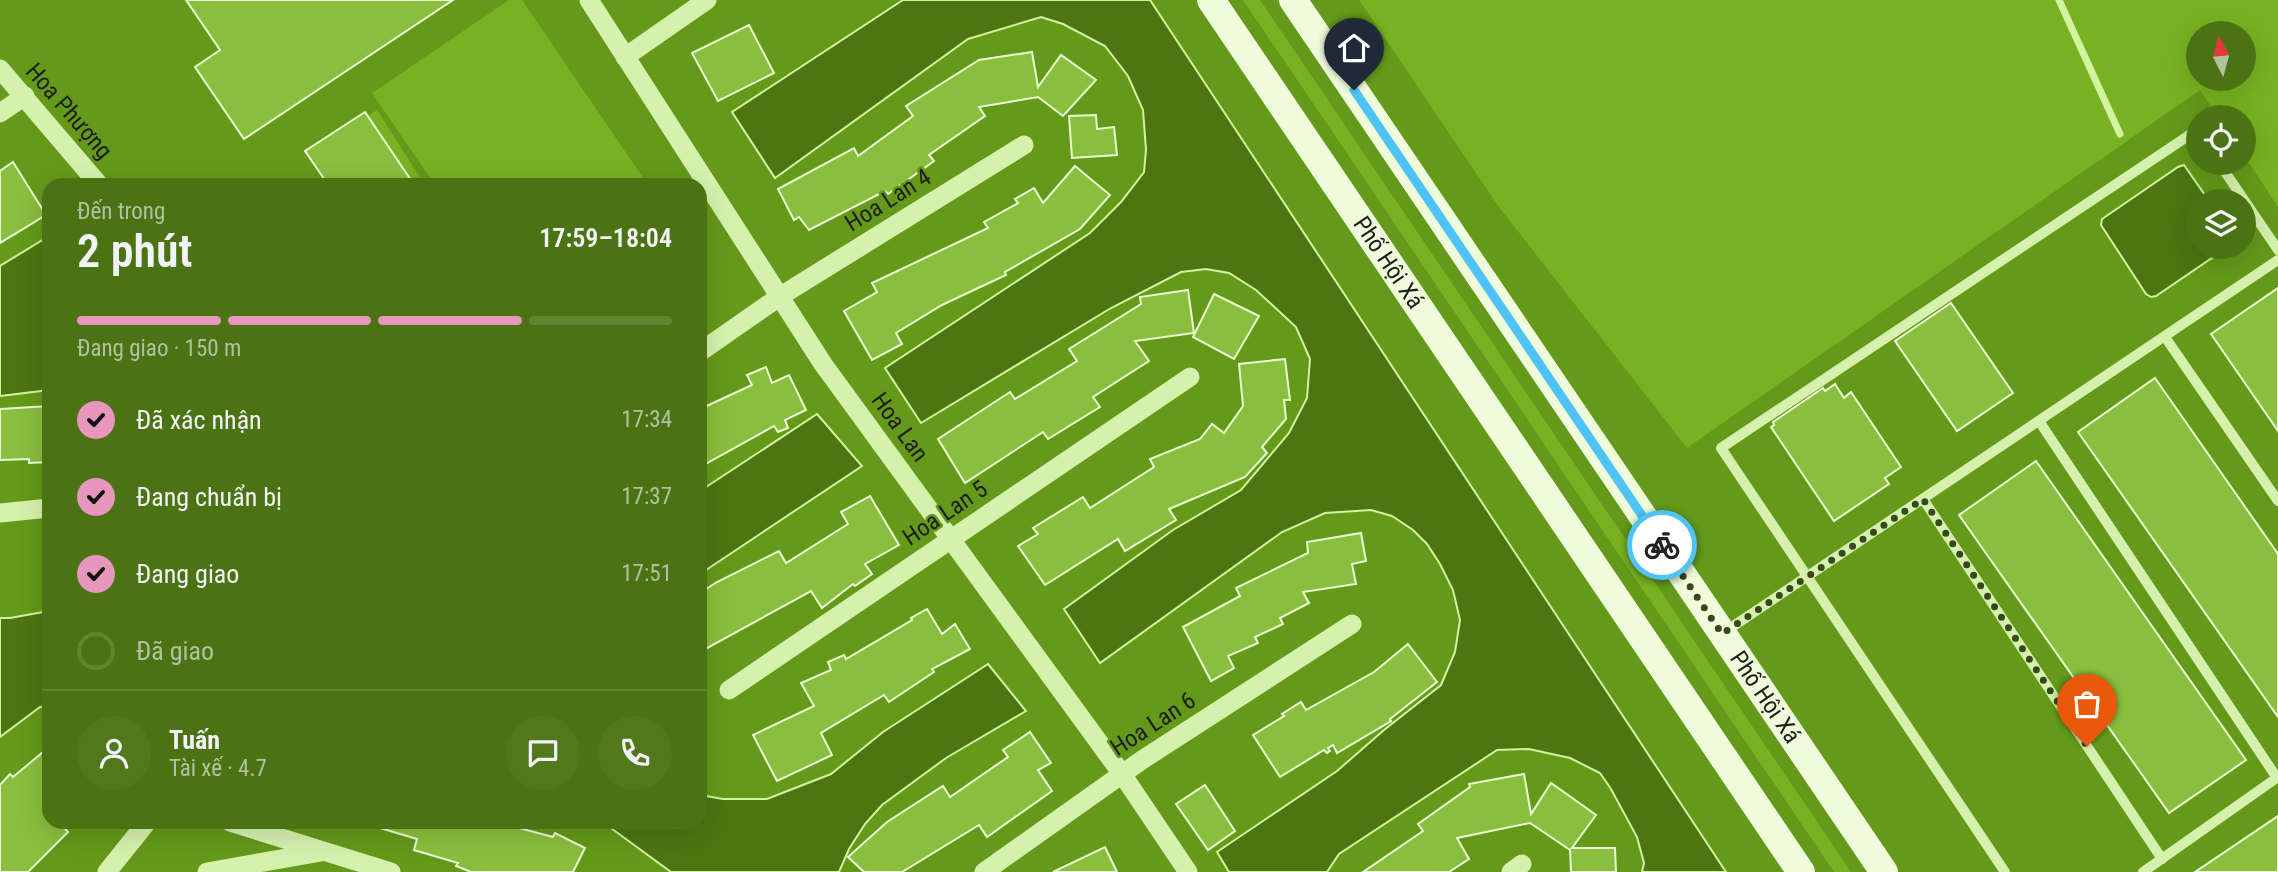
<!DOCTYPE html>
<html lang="vi">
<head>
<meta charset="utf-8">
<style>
  body { margin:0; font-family:"Roboto Condensed",sans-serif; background:#52781c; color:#f1f3f6; height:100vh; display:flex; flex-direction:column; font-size:26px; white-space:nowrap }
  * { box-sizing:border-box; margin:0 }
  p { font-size:23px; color:#b2c2a0 }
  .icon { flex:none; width:38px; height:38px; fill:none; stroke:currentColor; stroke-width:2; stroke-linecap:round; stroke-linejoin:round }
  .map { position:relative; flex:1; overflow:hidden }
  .details { position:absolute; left:42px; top:178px; width:665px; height:651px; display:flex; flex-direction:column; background:#4b7313; border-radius:21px; box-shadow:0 7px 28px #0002 }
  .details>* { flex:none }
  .needle { width:46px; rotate:354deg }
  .fabs { position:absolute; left:2186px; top:21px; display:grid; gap:14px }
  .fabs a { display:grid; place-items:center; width:70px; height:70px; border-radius:50%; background:#4b7313; box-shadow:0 7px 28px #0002; font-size:35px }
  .pin { position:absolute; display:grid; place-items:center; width:60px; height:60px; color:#fff; margin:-72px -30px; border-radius:50% 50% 50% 0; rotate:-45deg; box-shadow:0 0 7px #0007 }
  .pin .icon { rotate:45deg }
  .courier { position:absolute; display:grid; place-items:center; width:70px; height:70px; margin:-35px; border:5px solid #4fc3f7; border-radius:50%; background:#fff; color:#222; box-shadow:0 2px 9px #0007 }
  .headline em { font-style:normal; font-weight:600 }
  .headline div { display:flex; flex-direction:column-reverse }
  .headline { display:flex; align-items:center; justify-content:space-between; height:119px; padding:0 35px }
  h1 { font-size:46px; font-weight:600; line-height:52px }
  .bar { display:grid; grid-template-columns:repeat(4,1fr); gap:10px 7px; align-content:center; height:84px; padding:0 35px }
  .bar i { height:9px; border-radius:5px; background:#628533 }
  .bar .selected { background:#e797bd }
  .bar p { grid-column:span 4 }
  .line { display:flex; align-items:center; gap:18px; padding:0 35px; border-top:2px solid #628533 }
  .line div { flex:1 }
  .round { display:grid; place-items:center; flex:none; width:74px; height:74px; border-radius:37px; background:#52781c }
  ol { padding:0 35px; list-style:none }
  li { display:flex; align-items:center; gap:21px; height:77px }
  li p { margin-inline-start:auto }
  li .icon { padding:7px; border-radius:50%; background:#e797bd; color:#111; stroke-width:4 }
  li:last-child { color:#b2c2a0 }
  li i { width:38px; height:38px; border:4px solid #628533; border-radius:50% }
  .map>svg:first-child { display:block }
  .green { fill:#78b222; fill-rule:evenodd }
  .water { fill:#4b7611; stroke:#d3f3a1; stroke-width:2 }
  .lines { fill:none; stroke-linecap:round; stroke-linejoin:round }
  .stream { stroke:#d3f3a1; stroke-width:7 }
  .building { fill:#8abe3e; stroke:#ecfcd5; stroke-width:2 }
  .service { stroke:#d6f1ae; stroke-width:10 }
  .minor { stroke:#d6f1ae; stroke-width:19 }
  .secondary { stroke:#eefcdc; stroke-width:28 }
  .done { stroke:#36481c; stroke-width:7; stroke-dasharray:0 12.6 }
  .route { stroke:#4fc3f7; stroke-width:9 }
  .labels { text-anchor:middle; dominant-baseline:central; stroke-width:5; stroke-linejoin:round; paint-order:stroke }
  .street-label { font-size:24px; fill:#1d1d1d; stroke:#649919 }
</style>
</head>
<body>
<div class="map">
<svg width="2278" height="872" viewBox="0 0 2278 872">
  <rect width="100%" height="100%" fill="#649919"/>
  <!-- green -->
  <g class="green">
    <path d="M509 0H522L648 185H435L372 93Z"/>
    <path d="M1243 0H1260L1851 872H1834Z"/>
    <path d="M1359 0H2278V207L2244 155V117H2218L2200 90 1687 448 1499 207ZM2198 33H2244V79H2198Z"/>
    <path d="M377 110 425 185H351L323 145Z"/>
  </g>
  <!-- water -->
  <g class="water">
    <path d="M903 0H1150L1726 872H1642L1644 863 1637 837 1611 789 1600 773 1570 758 1529 749 1497 750 1339 854 1327 872H1229L1217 852 1337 771 1384 730 1441 685 1455 652 1460 620 1453 590 1440 564 1427 544 1413 530 1392 516 1371 510 1325 513 1282 532 1100 663 1064 609 1173 530 1241 490 1289 433 1307 398 1310 359 1296 327 1256 290 1229 273 1206 269 1181 272 1111 308 921 423 885 368 1090 233 1121 202 1144 172 1146 150 1143 110 1128 76 1105 46 1063 24 1041 17 968 39 775 178 732 112Z"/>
    <path d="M2184 165 2209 201H2198V247H2228L2156 296 2151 297 2146 294 2101 225 2102 219 2178 167Z"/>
    <path d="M49 236V390L0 396V266Z"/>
    <path d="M817 414 862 466 700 574V491Z"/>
    <path d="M49 611V706L40 707 0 737V618H10Z"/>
    <path d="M988 664 1026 711 946 758 882 805 865 824 849 849 839 872H671L604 823 700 822V795L723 799H767L831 774 883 732Z"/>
  </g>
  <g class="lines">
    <!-- stream -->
    <path class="stream" d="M2059 0 2120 134"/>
  </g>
  <!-- building -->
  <g class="building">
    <path d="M186 0H453L244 139 195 67 220 50Z"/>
    <path d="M749 25 774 73 718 101 692 53Z"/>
    <path d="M1032 52 1038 87 1061 55 1096 80 1063 116 1038 97 979 107 985 116 929 155 934 161 888 194 885 191 809 230 799 217 794 220 778 189 854 148 858 156 913 116 906 106 979 60Z"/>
    <path d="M365 112 415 186H329L305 151Z"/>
    <path d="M1096 115 1097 129 1114 127 1117 155 1072 158 1069 116Z"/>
    <path d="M13 162 46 215 0 243V171Z"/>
    <path d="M1075 166 1110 195 1080 229 1005 272 1006 275 942 305 896 333 902 344 872 360 844 311 877 292 872 283 988 228 984 222 1018 203 1015 199 1034 188 1043 203Z"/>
    <path d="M2278 288V431L2211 334Z"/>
    <path d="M1188 290 1194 333 1135 341 1149 361 1093 397 1100 407 1048 439 1043 432 965 483 938 439 1010 392 1015 399 1077 361 1069 349 1141 304 1140 297Z"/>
    <path d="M1214 294 1259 316 1234 359 1193 337Z"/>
    <path d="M1951 303 2013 393 1957 431 1895 341Z"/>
    <path d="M1285 359 1290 400H1284L1286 419 1262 447 1267 453 1245 477 1169 509 1176 520 1125 551 1118 539 1045 585 1018 546 1038 534 1033 528 1083 497 1090 508 1154 467 1150 459 1200 439 1212 424 1224 433 1243 406 1239 364Z"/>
    <path d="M766 367 772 383 789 375 806 410 785 420 788 428 778 432 774 426 700 467V409L752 385 747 375Z"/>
    <path d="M2155 378 2278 554V717L2078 432Z"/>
    <path d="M1835 384 1844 398 1851 392 1901 467 1885 478 1889 484 1834 521 1771 427 1774 425 1773 422 1823 388 1825 391Z"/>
    <path d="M49 406V462L29 463V459L0 460V409Z"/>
    <path d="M2036 461 2246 760 2169 813 1959 515Z"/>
    <path d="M870 496 899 545 865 564 872 574 855 586 853 584 822 608 811 591 700 652V593L717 582 779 551 786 563 848 524 841 512Z"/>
    <path d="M1361 533 1366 561 1352 564 1356 584 1303 592 1309 603 1280 618 1283 624 1255 637 1258 643 1228 656 1234 668 1211 681 1183 627 1240 596 1236 588 1308 553 1307 542Z"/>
    <path d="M927 609 942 634 955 624 970 649 932 669 934 672 889 702 884 695 821 733 832 755 777 781 753 735 814 706 801 683 831 670 828 662 844 655 846 659 912 620 911 618Z"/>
    <path d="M1408 644 1437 682 1390 719 1391 721 1337 753 1333 745 1328 748 1330 751 1327 753 1324 750 1280 777 1253 735 1284 716 1282 714 1301 702 1306 710 1374 672Z"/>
    <path d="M1030 732 1051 763 1038 770 1052 791 987 837 979 825 902 872H864L848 857 887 822 943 786 950 797 1008 757 1003 750Z"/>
    <path d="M49 747V822H59L68 832 28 872H0V785L10 774 13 777Z"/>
    <path d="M1524 774 1531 814 1551 783 1596 815 1572 848H1615L1616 872H1571L1570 850 1530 823 1457 838 1469 859 1449 872H1363L1423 831 1418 824 1470 787 1469 784Z"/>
    <path d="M1205 785 1235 831 1208 850 1176 804Z"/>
    <path d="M2278 816V872H2195Z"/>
    <path d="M381 822H497L553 837 555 833 585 848 573 872H471L456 866 458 863 414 850 417 839 380 828Z"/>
    <path d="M1105 847 1117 872H1053Z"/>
  </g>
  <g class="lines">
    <!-- service -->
    <g class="service">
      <path d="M2219 163 2278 250"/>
      <path d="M2165 337 2278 501"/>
      <path d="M2039 421 2277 778"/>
      <path d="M1923 499 2162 859"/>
      <path d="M1723 633 2278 260"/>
      <path d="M2005 872 1721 448 2197 130 2198 132"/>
      <path d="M2143 872 2278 777"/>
    </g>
    <!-- minor -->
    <g class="minor">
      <path d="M589 0 823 364 1122 774 1188 872"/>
      <path d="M625 57 707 0"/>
      <path d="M0 69 100 186"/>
      <path d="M0 113 25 96"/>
      <path d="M700 352 779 297 1024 145"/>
      <path d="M0 513 49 508"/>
      <path d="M729 690 1190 377"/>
      <path d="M230 822 391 872"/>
      <path d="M107 872 147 822"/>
      <path d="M207 872 321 852"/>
      <path d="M984 872 1142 760 1352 624"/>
      <path d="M1511 872 1522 864"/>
    </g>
    <!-- secondary -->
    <g class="secondary">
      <path id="s1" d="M1211 0 1801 872"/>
      <path id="s2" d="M1293 0 1884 872"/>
    </g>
  </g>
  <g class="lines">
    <!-- done -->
    <path class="done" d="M1662 545 1722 634 1923 499 2087 746"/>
    <!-- route -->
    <path class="route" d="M1354 90 1662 545"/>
  </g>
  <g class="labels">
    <!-- street labels -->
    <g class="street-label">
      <text transform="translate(69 111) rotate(49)">Hoa Phượng</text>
      <text transform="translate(888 200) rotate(-32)">Hoa Lan 4</text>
      <text stroke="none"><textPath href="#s1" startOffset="317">Phố Hội Xá</textPath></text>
      <text transform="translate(900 427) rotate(54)">Hoa Lan</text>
      <text transform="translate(945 513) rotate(-34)">Hoa Lan 5</text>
      <text stroke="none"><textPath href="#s2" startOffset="842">Phố Hội Xá</textPath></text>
      <text transform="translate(1153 724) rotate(-33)">Hoa Lan 6</text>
    </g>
  </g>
</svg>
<div class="fabs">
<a><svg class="needle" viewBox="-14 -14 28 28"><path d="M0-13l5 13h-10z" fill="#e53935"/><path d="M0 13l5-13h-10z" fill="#b2c2a0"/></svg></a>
<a><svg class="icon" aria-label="locate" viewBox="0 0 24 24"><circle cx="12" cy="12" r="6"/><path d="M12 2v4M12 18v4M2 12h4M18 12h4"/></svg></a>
<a><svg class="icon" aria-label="layers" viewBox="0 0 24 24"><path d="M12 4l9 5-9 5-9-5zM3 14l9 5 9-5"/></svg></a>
</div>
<div class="pin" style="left:2087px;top:746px;background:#ea580c"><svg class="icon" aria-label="bag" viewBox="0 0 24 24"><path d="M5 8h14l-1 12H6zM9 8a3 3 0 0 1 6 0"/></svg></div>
<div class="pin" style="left:1354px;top:90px;background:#1f2937"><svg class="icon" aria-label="home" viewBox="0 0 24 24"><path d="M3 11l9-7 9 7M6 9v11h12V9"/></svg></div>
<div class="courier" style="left:1662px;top:545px"><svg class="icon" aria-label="bike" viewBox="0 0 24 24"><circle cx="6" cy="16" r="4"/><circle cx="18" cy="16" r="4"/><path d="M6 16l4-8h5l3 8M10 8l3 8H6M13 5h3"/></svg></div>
<section class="details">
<div class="headline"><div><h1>2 phút</h1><p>Đến trong</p></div><em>17:59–18:04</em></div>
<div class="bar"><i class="selected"></i><i class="selected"></i><i class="selected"></i><i></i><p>Đang giao · 150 m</p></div>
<ol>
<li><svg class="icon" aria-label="check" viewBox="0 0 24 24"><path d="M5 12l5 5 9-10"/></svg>Đã xác nhận<p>17:34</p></li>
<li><svg class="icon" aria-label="check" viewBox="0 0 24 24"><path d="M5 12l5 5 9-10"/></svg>Đang chuẩn bị<p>17:37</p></li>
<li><svg class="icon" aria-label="check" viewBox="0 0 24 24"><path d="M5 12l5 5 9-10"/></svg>Đang giao<p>17:51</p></li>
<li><i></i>Đã giao</li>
</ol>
<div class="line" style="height:126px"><a class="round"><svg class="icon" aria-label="person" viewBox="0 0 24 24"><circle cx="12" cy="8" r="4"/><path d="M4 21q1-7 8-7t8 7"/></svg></a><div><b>Tuấn</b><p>Tài xế · 4.7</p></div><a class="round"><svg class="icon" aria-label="chat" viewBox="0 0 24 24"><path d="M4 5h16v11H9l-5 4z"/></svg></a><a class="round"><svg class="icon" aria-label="phone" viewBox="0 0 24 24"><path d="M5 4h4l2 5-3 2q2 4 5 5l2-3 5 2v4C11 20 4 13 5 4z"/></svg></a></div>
</section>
</div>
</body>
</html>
